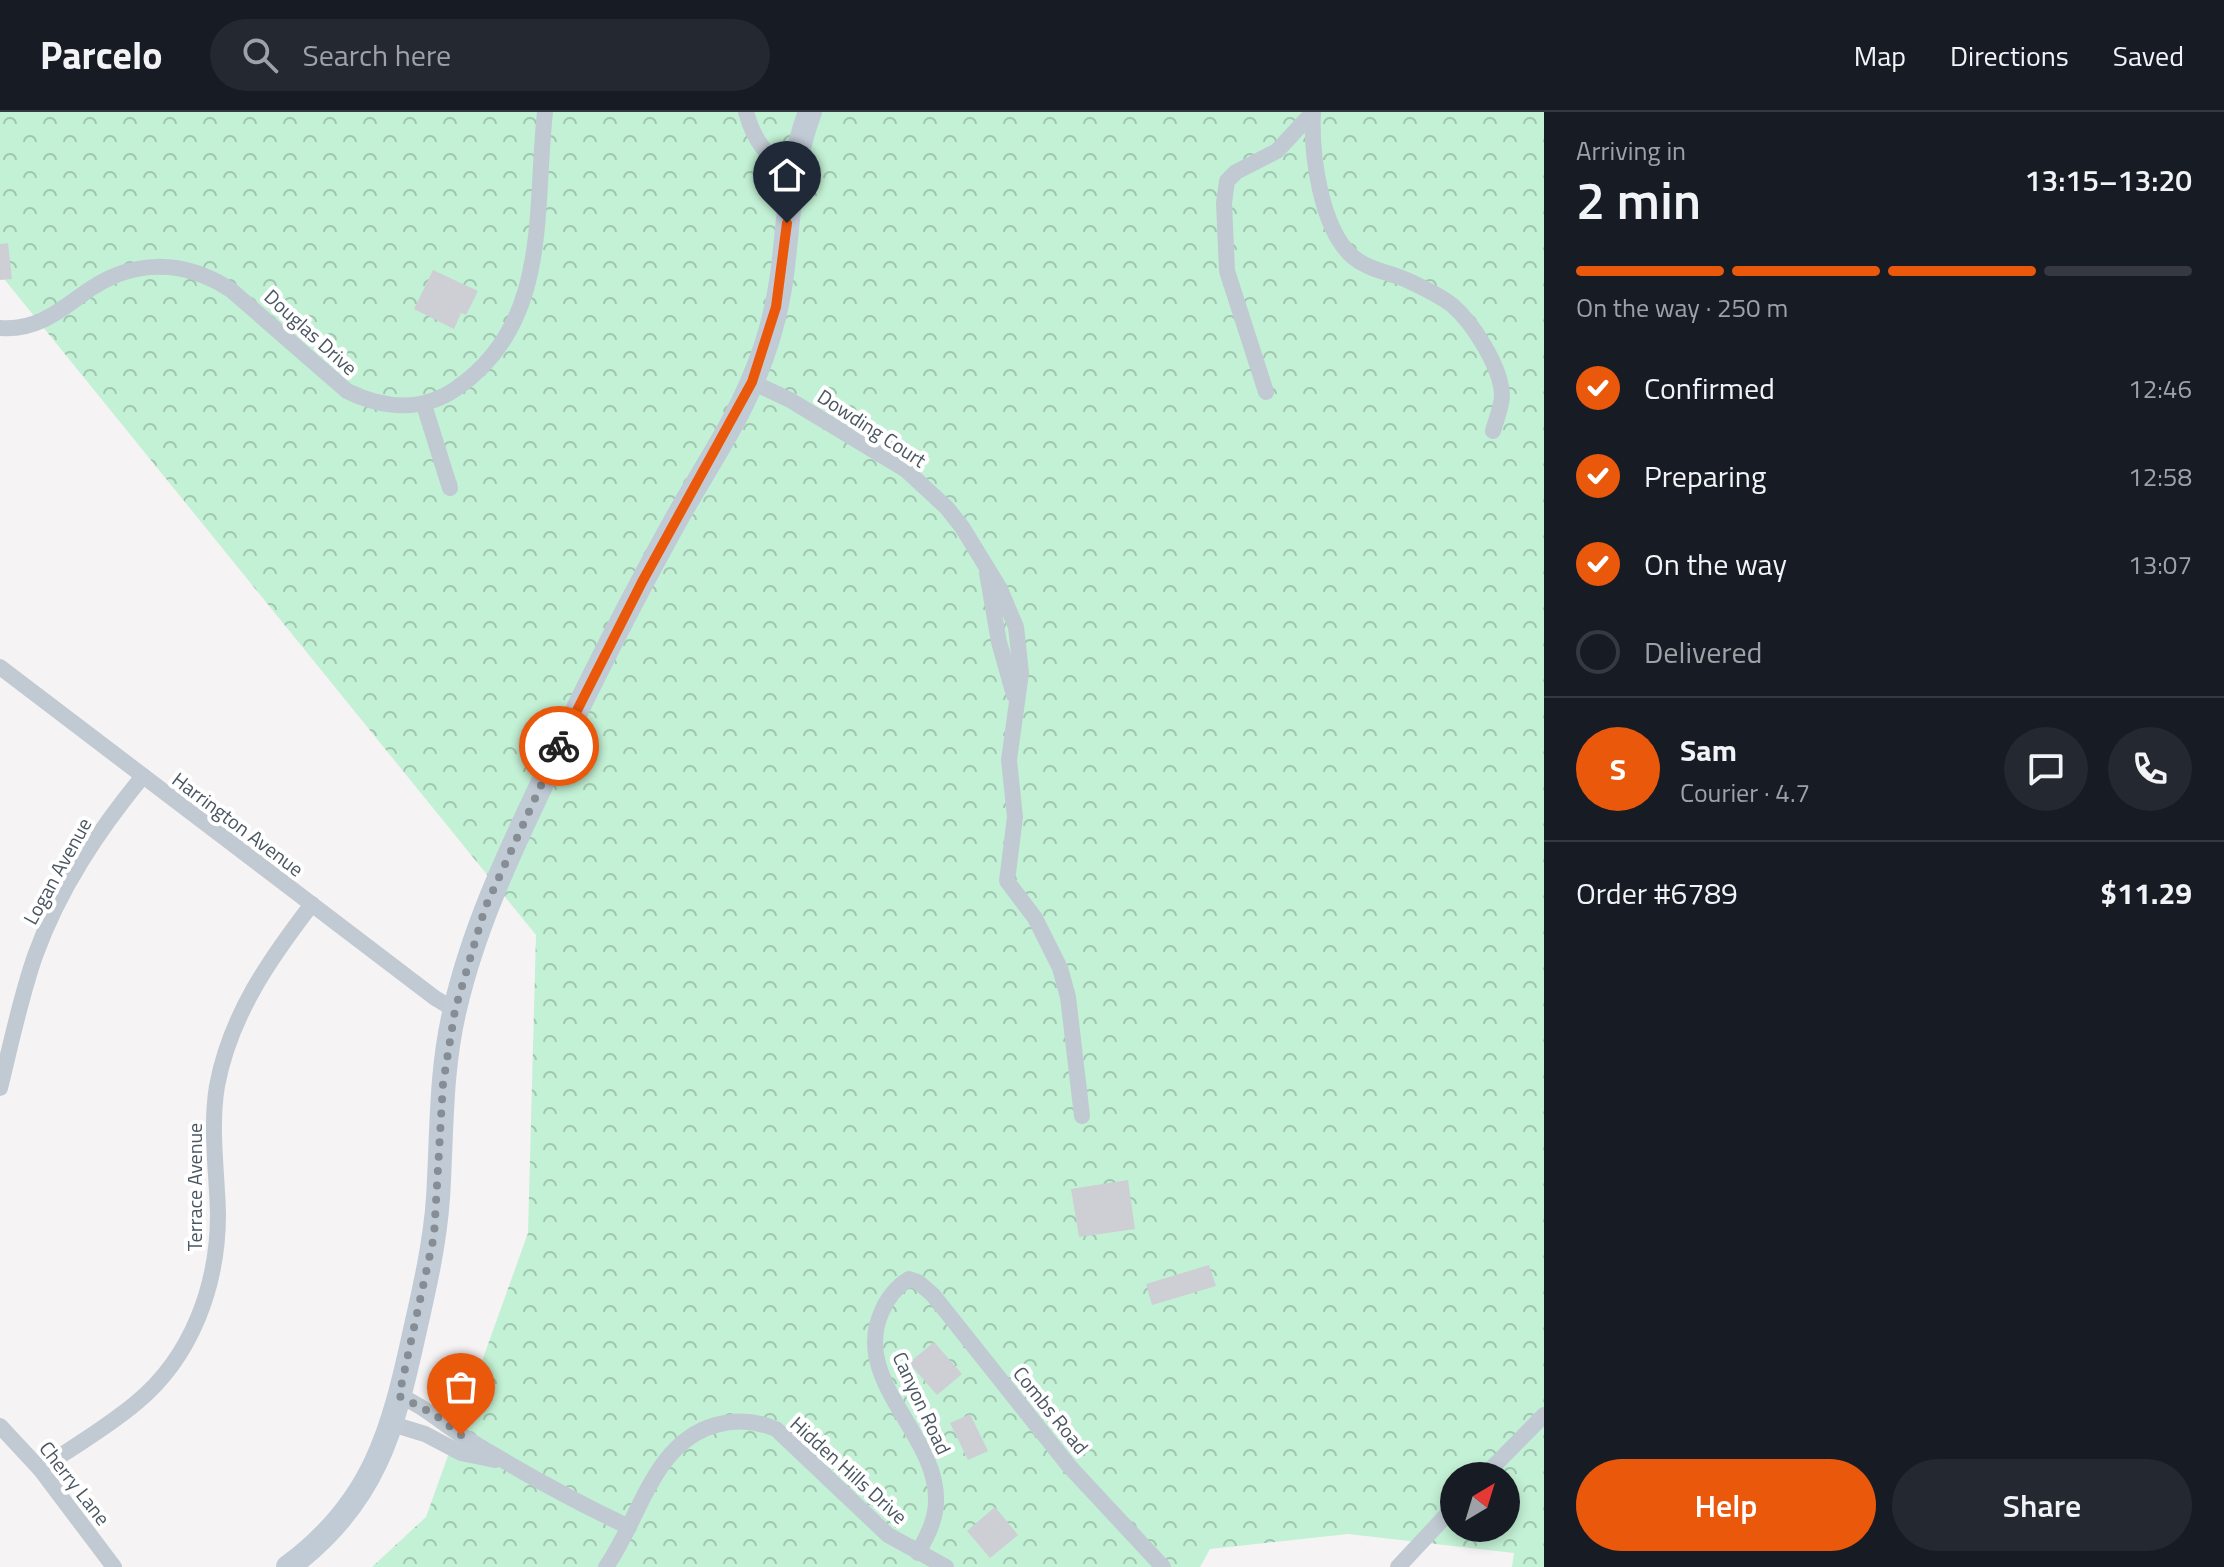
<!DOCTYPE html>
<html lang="en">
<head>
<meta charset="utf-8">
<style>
  body { margin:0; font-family:"Titillium Web",sans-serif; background:#242831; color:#f1f3f6; height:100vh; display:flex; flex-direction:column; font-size:30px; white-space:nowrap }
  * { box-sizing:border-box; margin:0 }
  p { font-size:26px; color:#9ea1a6 }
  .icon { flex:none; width:44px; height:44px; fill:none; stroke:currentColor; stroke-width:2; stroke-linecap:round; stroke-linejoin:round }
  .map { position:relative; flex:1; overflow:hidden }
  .side { display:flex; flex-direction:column; background:#171b24; width:680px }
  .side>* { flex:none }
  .needle { width:52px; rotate:38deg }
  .tools { position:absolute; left:1440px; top:1350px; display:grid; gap:16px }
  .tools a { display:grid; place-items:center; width:80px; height:80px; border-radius:50%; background:#171b24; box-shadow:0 4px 12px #0003; font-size:40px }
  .pin { position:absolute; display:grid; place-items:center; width:68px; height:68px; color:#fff; margin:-82px -34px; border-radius:50% 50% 50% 0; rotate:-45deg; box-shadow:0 0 8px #0007 }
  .pin .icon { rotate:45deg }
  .courier { position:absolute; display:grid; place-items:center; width:80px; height:80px; margin:-40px; border:6px solid #ea580c; border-radius:50%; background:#fff; color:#222; box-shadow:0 2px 10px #0007 }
  .head em { font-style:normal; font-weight:600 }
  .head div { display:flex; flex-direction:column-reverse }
  .head { display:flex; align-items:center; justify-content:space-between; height:136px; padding:0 32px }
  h1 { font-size:52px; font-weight:600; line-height:60px }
  .bar { display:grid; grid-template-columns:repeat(4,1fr); gap:12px 8px; align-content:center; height:96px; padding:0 32px }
  .bar i { height:10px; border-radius:6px; background:#363941 }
  .bar .selected { background:#ea580c }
  .bar p { grid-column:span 4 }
  .line { display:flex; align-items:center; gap:20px; padding:0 32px; border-top:2px solid #363941 }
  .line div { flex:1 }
  .round { display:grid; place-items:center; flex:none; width:84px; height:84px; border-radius:42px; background:#242831 }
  ol { padding:0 32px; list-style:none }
  li { display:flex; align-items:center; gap:24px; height:88px }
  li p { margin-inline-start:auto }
  li .icon { padding:8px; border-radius:50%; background:#ea580c; color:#fff; stroke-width:4 }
  li:last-child { color:#9ea1a6 }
  li i { width:44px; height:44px; border:4px solid #363941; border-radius:50% }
  .cta { display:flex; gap:16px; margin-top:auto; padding:16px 32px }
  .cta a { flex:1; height:92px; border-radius:48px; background:#ea580c; color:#fff; font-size:32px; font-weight:600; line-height:92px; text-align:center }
  .cta a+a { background:#242831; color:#f1f3f6 }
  header { display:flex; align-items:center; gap:48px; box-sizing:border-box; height:112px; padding:0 40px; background:#171b24; border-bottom:2px solid #363941 }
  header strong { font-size:38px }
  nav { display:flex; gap:44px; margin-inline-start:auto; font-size:28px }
  .search { width:560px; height:72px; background:#242831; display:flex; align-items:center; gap:20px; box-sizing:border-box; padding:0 28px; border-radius:44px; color:#9ea1a6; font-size:30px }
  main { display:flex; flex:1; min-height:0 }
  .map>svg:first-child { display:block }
  .forest { fill:url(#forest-crowns); fill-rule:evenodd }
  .building { fill:#cdcfd5 }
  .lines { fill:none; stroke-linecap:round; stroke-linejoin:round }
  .street { stroke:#c1cad2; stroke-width:16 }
  .secondary { stroke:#c1cbd6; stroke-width:24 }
  .done { stroke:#868d94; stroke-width:8; stroke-dasharray:0 14.4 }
  .route { stroke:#ea580c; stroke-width:10 }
  .labels { text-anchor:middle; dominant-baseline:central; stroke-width:8; stroke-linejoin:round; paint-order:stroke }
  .street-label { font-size:20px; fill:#4a5661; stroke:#fff }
</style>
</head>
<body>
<header>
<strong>Parcelo</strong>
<div class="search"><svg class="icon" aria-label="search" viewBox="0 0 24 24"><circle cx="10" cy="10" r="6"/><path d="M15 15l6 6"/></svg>Search here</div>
<nav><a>Map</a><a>Directions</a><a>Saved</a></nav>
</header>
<main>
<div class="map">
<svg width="1544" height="1455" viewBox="0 0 1544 1455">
  <defs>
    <pattern id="forest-crowns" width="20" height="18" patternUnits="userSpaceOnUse" patternTransform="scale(2)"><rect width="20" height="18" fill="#c3f1d5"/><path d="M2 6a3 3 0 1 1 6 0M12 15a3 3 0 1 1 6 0" fill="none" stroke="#a0c6b0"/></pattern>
  </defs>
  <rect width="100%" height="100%" fill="#f5f3f3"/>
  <!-- forest -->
  <path class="forest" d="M0 0H1544V1455H1512L1514 1441 1348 1422 1210 1437 1200 1455H372L426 1405 528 1121 536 823 0 162ZM1454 1364H1506V1416H1454Z"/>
  <!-- building -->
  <g class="building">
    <path d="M8 131 12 167 0 168V132Z"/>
    <path d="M433 158 478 179 466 203 461 201 454 217 414 197Z"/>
    <path d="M1128 1068 1135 1117 1079 1125 1071 1077Z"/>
    <path d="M1209 1153 1216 1174 1152 1193 1146 1172Z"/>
    <path d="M934 1230 962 1262 937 1283 909 1251Z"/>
    <path d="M970 1302 988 1339 968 1348 950 1311Z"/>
    <path d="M995 1395 1018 1423 990 1446 967 1419Z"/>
  </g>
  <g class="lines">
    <!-- street -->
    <g class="street">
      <path d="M746 0C754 28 766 47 794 57"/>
      <path d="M1313 0C1311 41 1320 116 1353 145 1370 159 1390 160 1409 169 1424 176 1439 183 1452 193 1473 211 1501 255 1502 283 1502 294 1496 308 1493 319"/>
      <path d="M0 216C34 219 57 201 83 182 130 147 182 146 231 178L347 279C384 297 423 300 457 276 551 211 534 99 545 0"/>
      <path d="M752 270 790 288 906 358 947 396 962 415 1000 477 1016 515 1021 561 1009 648 1015 705 1007 769 1035 806 1060 856 1068 885 1082 1004"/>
      <path d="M1266 280 1227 159 1224 91 1227 69 1236 60 1277 39 1313 0"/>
      <path d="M424 293 450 376"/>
      <path d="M987 461 999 530 1014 583"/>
      <path d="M0 555 435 886 455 898"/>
      <path d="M0 976C11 932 20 887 35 844 59 777 98 719 143 664"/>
      <path d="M399 1284C423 1293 440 1310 461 1323 516 1357 572 1388 629 1415"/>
      <path d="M392 1312 425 1322 461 1341 495 1348"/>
      <path d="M0 1314 40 1357 114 1455"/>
      <path d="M40 1357C72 1336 106 1316 136 1291 192 1245 218 1173 218 1102 217 1059 210 1017 217 974 230 904 269 848 312 792"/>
      <path d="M1484 1364 1544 1303"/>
      <path d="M918 1441C927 1424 936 1408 936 1389 938 1322 850 1268 882 1199 888 1185 896 1175 909 1167L918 1170 933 1183 1069 1354 1163 1455"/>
      <path d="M606 1455C640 1407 653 1330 716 1313 737 1307 757 1309 776 1317L888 1423 946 1455"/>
      <path d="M1398 1455 1454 1395"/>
    </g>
    <!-- secondary -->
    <path class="secondary" d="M288 1455C375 1391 393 1318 415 1218 425 1174 435 1130 438 1086 442 1023 440 959 455 897 473 819 506 748 540 676 581 588 625 500 672 415 698 367 731 320 752 270 767 236 777 199 782 163 789 108 790 52 810 0"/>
  </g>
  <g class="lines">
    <!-- done -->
    <path class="done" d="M461 1323 434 1302 399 1284 434 1124 443 972 455 898 485 796 559 634"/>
    <!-- route -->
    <path class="route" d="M559 634 642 470 752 270 776 195 787 111"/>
  </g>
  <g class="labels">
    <!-- street labels -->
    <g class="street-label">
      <text transform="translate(311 220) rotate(42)">Douglas Drive</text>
      <text transform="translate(872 316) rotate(33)">Dowding Court</text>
      <text transform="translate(238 712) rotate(37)">Harrington Avenue</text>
      <text transform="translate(57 759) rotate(-61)">Logan Avenue</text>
      <text transform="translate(194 1075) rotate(-90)">Terrace Avenue</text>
      <text transform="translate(922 1291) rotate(65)">Canyon Road</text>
      <text transform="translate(1051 1298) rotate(51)">Combs Road</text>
      <text transform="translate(849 1358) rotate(42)">Hidden Hills Drive</text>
      <text transform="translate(75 1371) rotate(52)">Cherry Lane</text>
    </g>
  </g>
</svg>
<div class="tools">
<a><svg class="needle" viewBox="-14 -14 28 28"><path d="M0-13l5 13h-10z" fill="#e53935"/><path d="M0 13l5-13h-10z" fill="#9ea1a6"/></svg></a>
</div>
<div class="pin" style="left:461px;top:1323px;background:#ea580c"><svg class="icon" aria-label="bag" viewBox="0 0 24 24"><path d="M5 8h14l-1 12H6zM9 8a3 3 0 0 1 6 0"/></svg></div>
<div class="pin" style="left:787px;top:111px;background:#1f2937"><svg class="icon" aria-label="home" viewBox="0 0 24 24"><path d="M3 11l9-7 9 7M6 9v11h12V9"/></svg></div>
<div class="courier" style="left:559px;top:634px"><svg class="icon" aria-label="bike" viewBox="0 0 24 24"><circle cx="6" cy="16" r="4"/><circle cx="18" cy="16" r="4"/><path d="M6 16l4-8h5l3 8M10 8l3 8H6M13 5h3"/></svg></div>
</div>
<section class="side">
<div class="head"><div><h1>2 min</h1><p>Arriving in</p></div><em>13:15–13:20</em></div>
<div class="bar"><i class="selected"></i><i class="selected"></i><i class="selected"></i><i></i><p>On the way · 250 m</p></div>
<ol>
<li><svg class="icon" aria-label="check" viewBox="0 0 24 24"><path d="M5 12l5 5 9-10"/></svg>Confirmed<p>12:46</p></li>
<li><svg class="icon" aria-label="check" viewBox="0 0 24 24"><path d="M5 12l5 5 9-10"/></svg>Preparing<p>12:58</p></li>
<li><svg class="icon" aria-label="check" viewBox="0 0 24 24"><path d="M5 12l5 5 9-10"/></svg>On the way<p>13:07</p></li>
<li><i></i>Delivered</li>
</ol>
<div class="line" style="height:144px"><b class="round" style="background:#ea580c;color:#fff">S</b><div><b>Sam</b><p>Courier · 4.7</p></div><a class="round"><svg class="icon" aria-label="chat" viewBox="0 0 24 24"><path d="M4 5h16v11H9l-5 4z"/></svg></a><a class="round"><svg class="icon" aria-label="phone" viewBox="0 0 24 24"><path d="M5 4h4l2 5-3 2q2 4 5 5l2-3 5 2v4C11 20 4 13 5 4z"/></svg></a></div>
<div class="line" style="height:104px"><div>Order #6789</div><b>$11.29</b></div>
<div class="cta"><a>Help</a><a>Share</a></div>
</section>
</main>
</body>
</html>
